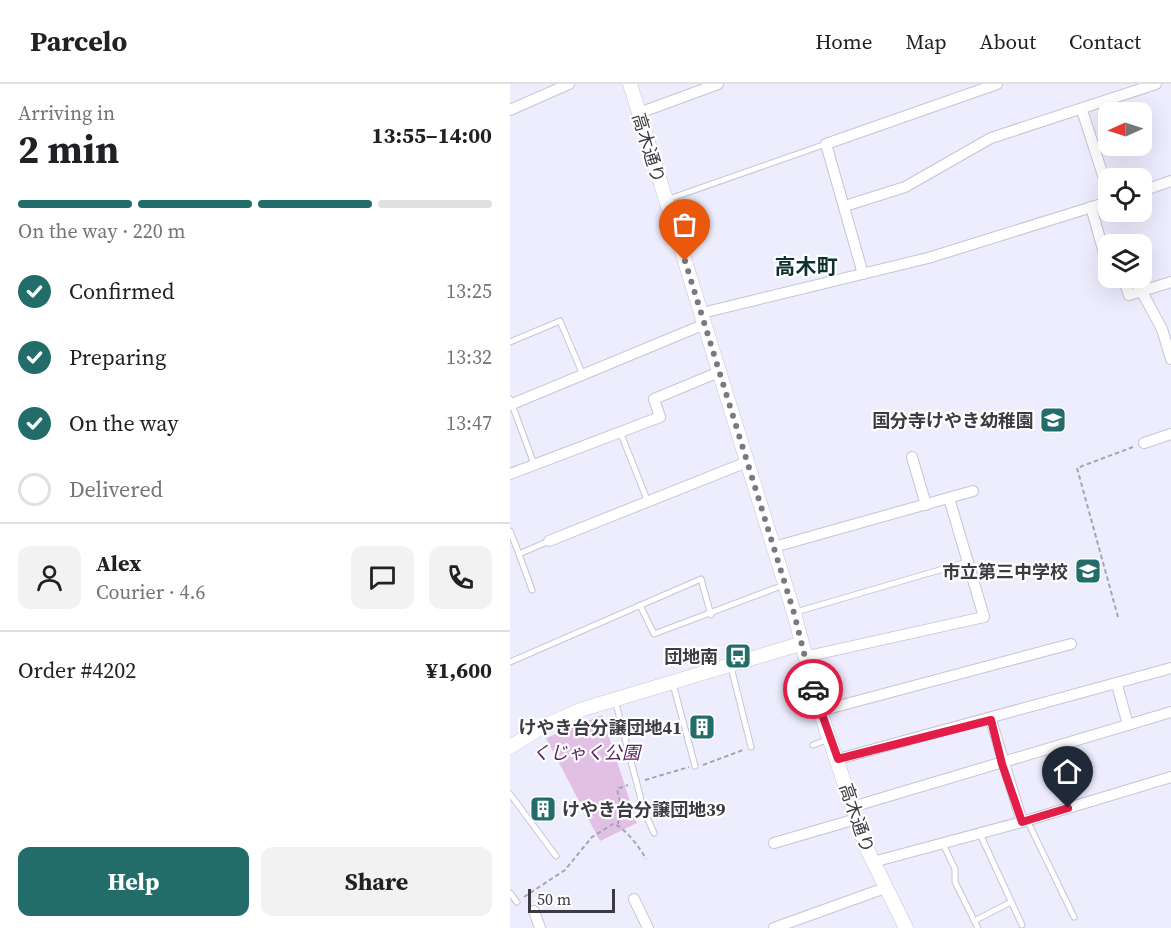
<!DOCTYPE html>
<html lang="en">
<head>
<meta charset="utf-8">
<style>
  body { margin:0; font-family:"Source Serif 4","Noto Sans JP",serif; background:#f2f2f2; color:#202124; height:100vh; display:flex; flex-direction:column; font-size:22px; white-space:nowrap }
  * { box-sizing:border-box; margin:0 }
  p { font-size:20px; color:#757577 }
  .icon { flex:none; width:33px; height:33px; fill:none; stroke:currentColor; stroke-width:2; stroke-linecap:round; stroke-linejoin:round }
  .map { position:relative; flex:1; overflow:hidden }
  .details { display:flex; flex-direction:column; background:#fff; width:510px }
  .details>* { flex:none }
  .needle { width:39px; rotate:267deg }
  .fabs { position:absolute; left:588px; top:18px; display:grid; gap:12px }
  .fabs a { display:grid; place-items:center; width:54px; height:54px; border-radius:12px; background:#fff; box-shadow:0 6px 24px #0002; font-size:30px }
  .scale { position:absolute; left:18px; bottom:15px; width:87px; box-sizing:border-box; padding-left:6px; border:3px solid #3b3b41; border-top:0; font-size:16px; line-height:21px; white-space:nowrap; color:#3b3b41; -webkit-text-stroke:4px #fff; paint-order:stroke }
  .pin { position:absolute; display:grid; place-items:center; width:51px; height:51px; color:#fff; margin:-62px -26px; border-radius:50% 50% 50% 0; rotate:-45deg; box-shadow:0 0 6px #0007 }
  .pin .icon { rotate:45deg }
  .courier { position:absolute; display:grid; place-items:center; width:60px; height:60px; margin:-30px; border:4px solid #e11d48; border-radius:50%; background:#fff; color:#222; box-shadow:0 2px 8px #0007 }
  .headline em { font-style:normal; font-weight:700 }
  .headline div { display:flex; flex-direction:column-reverse }
  .headline { display:flex; align-items:center; justify-content:space-between; height:102px; padding:0 18px }
  h1 { font-size:39px; font-weight:700; line-height:45px }
  .bar { display:grid; grid-template-columns:repeat(4,1fr); gap:9px 6px; align-content:center; height:72px; padding:0 18px }
  .bar i { height:8px; border-radius:4px; background:#e0e0e0 }
  .bar .active { background:#226d6a }
  .bar p { grid-column:span 4 }
  .line { display:flex; align-items:center; gap:15px; padding:0 18px; border-top:2px solid #e0e0e0 }
  .line div { flex:1 }
  .round { display:grid; place-items:center; flex:none; width:63px; height:63px; border-radius:12px; background:#f2f2f2 }
  ol { padding:0 18px; list-style:none }
  li { display:flex; align-items:center; gap:18px; height:66px }
  li p { margin-inline-start:auto }
  li .icon { padding:6px; border-radius:50%; background:#226d6a; color:#fff; stroke-width:4 }
  li:last-child { color:#757577 }
  li i { width:33px; height:33px; border:3px solid #e0e0e0; border-radius:50% }
  .button { display:flex; gap:12px; margin-top:auto; padding:12px 18px }
  .button a { flex:1; height:69px; border-radius:12px; background:#226d6a; color:#fff; font-size:24px; font-weight:700; line-height:69px; text-align:center }
  .button a+a { background:#f2f2f2; color:#202124 }
  header { display:flex; align-items:center; gap:36px; box-sizing:border-box; height:84px; padding:0 30px; background:#fff; border-bottom:2px solid #e0e0e0 }
  header strong { font-size:28px }
  nav { display:flex; gap:33px; margin-inline-start:auto; font-size:21px }
  main { display:flex; flex:1; min-height:0 }
  .map>svg:first-child { display:block }
  .green { fill:#e2c0e5 }
  .lines { fill:none; stroke-linecap:round; stroke-linejoin:round }
  .service-casing { stroke:#c5c5d5; stroke-width:7 }
  .minor-casing { stroke:#c5c5d5; stroke-width:12 }
  .tertiary-casing { stroke:#c5c5d5; stroke-width:15 }
  .path { stroke:#a5a5b1; stroke-width:2; stroke-dasharray:4.5 3; stroke-linecap:butt }
  .service { stroke:#fff; stroke-width:5 }
  .minor { stroke:#fff; stroke-width:10 }
  .tertiary { stroke:#fff; stroke-width:14 }
  .done { stroke:#797983; stroke-width:6; stroke-dasharray:0 10.8 }
  .route { stroke:#e11d48; stroke-width:8 }
  .labels { text-anchor:middle; dominant-baseline:central; stroke-width:4.5; stroke-linejoin:round; paint-order:stroke }
  .street-label { font-size:18px; fill:#3b3b41; stroke:#fff }
  .poi-label { font-size:18px; font-weight:bold; fill:#3b3b41; stroke:#fff; text-anchor:end }
  .park-label { font-size:18px; font-style:italic; fill:#57265d; stroke:#fff }
  .quarter-label { font-size:21px; font-weight:bold; fill:#0d312f; stroke:#fff }
</style>
</head>
<body>
<header>
<strong>Parcelo</strong>
<nav><a>Home</a><a>Map</a><a>About</a><a>Contact</a></nav>
</header>
<main>
<section class="details">
<div class="headline"><div><h1>2 min</h1><p>Arriving in</p></div><em>13:55–14:00</em></div>
<div class="bar"><i class="active"></i><i class="active"></i><i class="active"></i><i></i><p>On the way · 220 m</p></div>
<ol>
<li><svg class="icon" aria-label="check" viewBox="0 0 24 24"><path d="M5 12l5 5 9-10"/></svg>Confirmed<p>13:25</p></li>
<li><svg class="icon" aria-label="check" viewBox="0 0 24 24"><path d="M5 12l5 5 9-10"/></svg>Preparing<p>13:32</p></li>
<li><svg class="icon" aria-label="check" viewBox="0 0 24 24"><path d="M5 12l5 5 9-10"/></svg>On the way<p>13:47</p></li>
<li><i></i>Delivered</li>
</ol>
<div class="line" style="height:108px"><a class="round"><svg class="icon" aria-label="person" viewBox="0 0 24 24"><circle cx="12" cy="8" r="4"/><path d="M4 21q1-7 8-7t8 7"/></svg></a><div><b>Alex</b><p>Courier · 4.6</p></div><a class="round"><svg class="icon" aria-label="chat" viewBox="0 0 24 24"><path d="M4 5h16v11H9l-5 4z"/></svg></a><a class="round"><svg class="icon" aria-label="phone" viewBox="0 0 24 24"><path d="M5 4h4l2 5-3 2q2 4 5 5l2-3 5 2v4C11 20 4 13 5 4z"/></svg></a></div>
<div class="line" style="height:78px"><div>Order #4202</div><b>¥1,600</b></div>
<div class="button"><a>Help</a><a>Share</a></div>
</section>
<div class="map">
<svg width="661" height="844" viewBox="0 0 661 844">
  <rect width="100%" height="100%" fill="#ededfe"/>
  <!-- green -->
  <path class="green" d="M92 631 127 739 90 757 36 654Z"/>
  <g class="lines">
    <defs>
      <g id="service">
        <path d="M156 116 316 60"/>
        <path d="M0 258 50 237 73 291"/>
        <path d="M0 315 24 380"/>
        <path d="M111 350 138 418"/>
        <path d="M0 447 9 470 39 457"/>
        <path d="M9 470 22 506"/>
        <path d="M130 521 144 550 274 501"/>
        <path d="M286 528 457 478"/>
        <path d="M0 578 191 495 201 531"/>
        <path d="M221 583 241 663"/>
        <path d="M163 600 185 682"/>
        <path d="M105 616 134 727 144 749"/>
        <path d="M303 661 319 655"/>
        <path d="M0 710 46 772"/>
        <path d="M517 736 564 833"/>
        <path d="M470 750 512 841"/>
        <path d="M433 760 445 785V798L468 844"/>
        <path d="M0 809 7 818"/>
        <path d="M464 837 501 818"/>
      </g>
      <g id="minor">
        <path d="M0 26 59 0"/>
        <path d="M572 26 598 107"/>
        <path d="M129 29 208 0"/>
        <path d="M632 107 661 97"/>
        <path d="M335 122 395 103 481 54 646 0"/>
        <path d="M581 123 594 169 598 174"/>
        <path d="M353 190 316 60 487 0"/>
        <path d="M613 194 619 211 661 198"/>
        <path d="M632 208 652 245 661 275"/>
        <path d="M192 229 418 174 598 118"/>
        <path d="M0 321 195 240"/>
        <path d="M634 359 661 350"/>
        <path d="M402 373 416 421"/>
        <path d="M0 390 150 333 144 315 209 288"/>
        <path d="M39 457 237 378"/>
        <path d="M264 463 463 407"/>
        <path d="M294 573 474 533 439 414"/>
        <path d="M607 601 618 641"/>
        <path d="M310 627 561 560"/>
        <path d="M481 636 512 738"/>
        <path d="M328 675 661 584"/>
        <path d="M342 723 661 628"/>
        <path d="M264 759 346 735"/>
        <path d="M363 778 512 738 661 693"/>
        <path d="M124 815 138 844"/>
        <path d="M24 827 30 844"/>
        <path d="M264 844 375 804"/>
      </g>
      <g id="tertiary">
        <path d="M120 0 284 529 310 627 356 763 396 844"/>
        <path d="M0 663 32 643 73 625 290 560"/>
      </g>
    </defs>
    <!-- service casing -->
    <use href="#service" class="service-casing"/>
    <!-- minor casing -->
    <use href="#minor" class="minor-casing"/>
    <!-- tertiary casing -->
    <use href="#tertiary" class="tertiary-casing"/>
    <!-- path -->
    <g class="path">
      <path d="M608 533 567 384 623 363"/>
      <path d="M193 681 233 666"/>
      <path d="M135 696 179 683"/>
      <path d="M108 740 111 722 107 705 118 701"/>
      <path d="M14 813 55 786 82 753 103 740C113 741 131 765 136 775"/>
    </g>
    <!-- service -->
    <use href="#service" class="service"/>
    <!-- minor -->
    <use href="#minor" class="minor"/>
    <!-- tertiary -->
    <use href="#tertiary" class="tertiary"/>
  </g>
  <g class="lines">
    <!-- done -->
    <path class="done" d="M175 177 284 529 303 605"/>
    <!-- route -->
    <path class="route" d="M303 605 328 675 481 636 492 680 512 738 558 724"/>
  </g>
  <!-- icons -->
  <defs>
    <symbol id="school-square" viewBox="-11 -11 22 22"><rect x="-9" y="-9" width="18" height="18" rx="4" fill="#226d6a" stroke="#fff"/><path d="M0-5L7-2L0 1L-7-2ZM-4 1L0 2.5L4 1V4Q0 6-4 4Z" fill="#fff"/></symbol>
    <symbol id="bus-square" viewBox="-11 -11 22 22"><rect x="-9" y="-9" width="18" height="18" rx="4" fill="#226d6a" stroke="#fff"/><path d="M-5-6H5V4H4V6H2V4H-2V6H-4V4H-5ZM-3.5-4V0h7V-4ZM-3.5 1.2v1.5H-2V1.2ZM2 1.2v1.5H3.5V1.2Z" fill="#fff"/></symbol>
    <symbol id="building-square" viewBox="-11 -11 22 22"><rect x="-9" y="-9" width="18" height="18" rx="4" fill="#226d6a" stroke="#fff"/><path d="M-4-6H4V6H1V3H-1V6H-4ZM-2.5-4.3h1.7v1.8h-1.7ZM.8-4.3h1.7v1.8H.8ZM-2.5-1h1.7V.8h-1.7ZM.8-1h1.7V.8H.8Z" fill="#fff"/></symbol>
  </defs>
  <g fill-rule="evenodd">
    <use href="#school-square" x="528" y="321" width="30" height="30"/>
    <use href="#school-square" x="563" y="472" width="30" height="30"/>
    <use href="#bus-square" x="213" y="557" width="30" height="30"/>
    <use href="#building-square" x="177" y="628" width="30" height="30"/>
    <use href="#building-square" x="18" y="710" width="30" height="30"/>
  </g>
  <g class="labels">
    <!-- street labels -->
    <g class="street-label">
      <text transform="translate(139 64) rotate(73)">高木通り</text>
      <text transform="translate(347 734) rotate(71)">高木通り</text>
    </g>
    <!-- poi labels -->
    <g class="poi-label">
      <text x="524" y="336">国分寺けやき幼稚園</text>
      <text x="558" y="487">市立第三中学校</text>
      <text x="208" y="572">団地南</text>
      <text x="172" y="643">けやき台分譲団地41</text>
      <text x="52" y="725" text-anchor="start">けやき台分譲団地39</text>
    </g>
    <!-- park labels -->
    <g class="park-label">
      <text x="76" y="668">くじゃく公園</text>
    </g>
    <!-- quarter labels -->
    <g class="quarter-label">
      <text x="296" y="182">高木町</text>
    </g>
  </g>
</svg>
<div class="fabs">
<a><svg class="needle" viewBox="-14 -14 28 28"><path d="M0-13l5 13h-10z" fill="#e53935"/><path d="M0 13l5-13h-10z" fill="#757577"/></svg></a>
<a><svg class="icon" aria-label="locate" viewBox="0 0 24 24"><circle cx="12" cy="12" r="6"/><path d="M12 2v4M12 18v4M2 12h4M18 12h4"/></svg></a>
<a><svg class="icon" aria-label="layers" viewBox="0 0 24 24"><path d="M12 4l9 5-9 5-9-5zM3 14l9 5 9-5"/></svg></a>
</div>
<div class="scale">50 m</div>
<div class="pin" style="left:175px;top:177px;background:#ea580c"><svg class="icon" aria-label="bag" viewBox="0 0 24 24"><path d="M5 8h14l-1 12H6zM9 8a3 3 0 0 1 6 0"/></svg></div>
<div class="pin" style="left:558px;top:724px;background:#1f2937"><svg class="icon" aria-label="home" viewBox="0 0 24 24"><path d="M3 11l9-7 9 7M6 9v11h12V9"/></svg></div>
<div class="courier" style="left:303px;top:605px"><svg class="icon" aria-label="car" viewBox="0 0 24 24"><path d="M5 17H2v-5l4-1 3-4h7l3 4 3 1v5h-3M9 17h6M6 11h13"/><circle cx="7" cy="17" r="2"/><circle cx="17" cy="17" r="2"/></svg></div>
</div>
</main>
</body>
</html>
